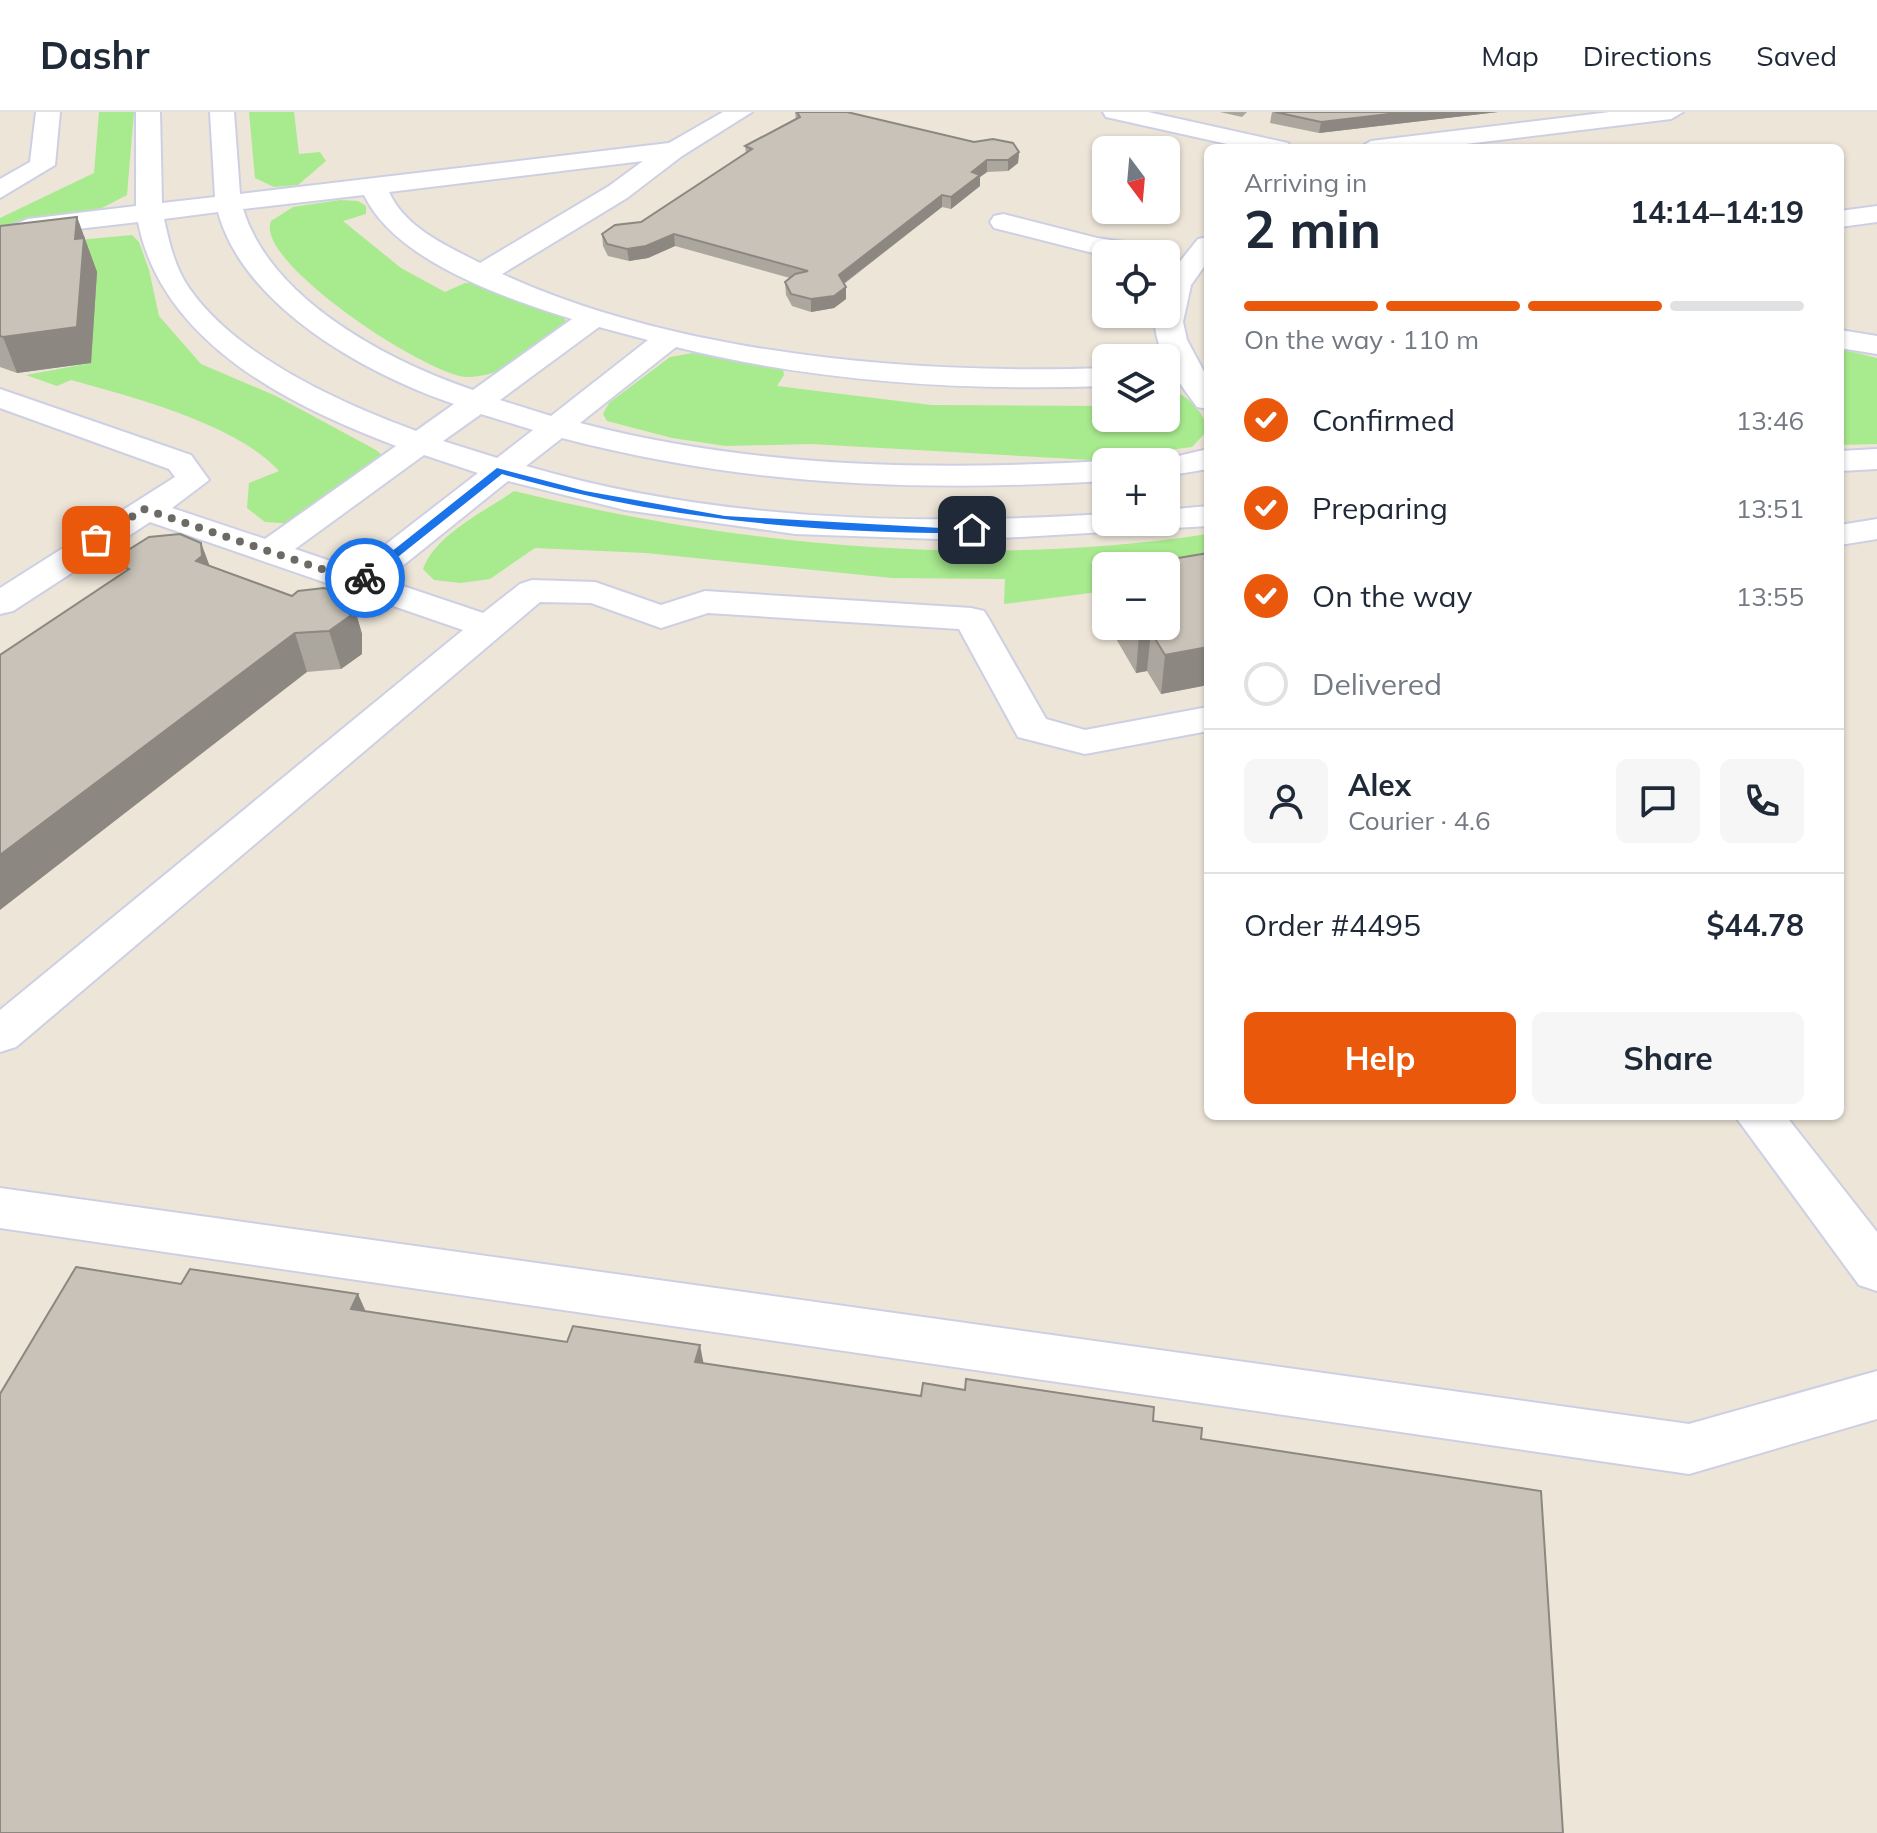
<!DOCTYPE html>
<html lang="en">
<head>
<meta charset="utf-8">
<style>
  body { margin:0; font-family:Mulish,sans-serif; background:#f6f6f7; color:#1f2937; height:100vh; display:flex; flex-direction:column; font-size:30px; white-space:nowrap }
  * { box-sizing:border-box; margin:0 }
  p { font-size:26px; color:#747a83 }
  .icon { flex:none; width:44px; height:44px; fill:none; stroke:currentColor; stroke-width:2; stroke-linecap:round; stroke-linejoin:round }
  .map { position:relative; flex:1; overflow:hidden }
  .details { position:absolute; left:1204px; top:32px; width:640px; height:976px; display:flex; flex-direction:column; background:#fff; border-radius:12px; box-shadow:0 2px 6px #0004 }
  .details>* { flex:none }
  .needle { width:52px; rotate:164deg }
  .buttons { position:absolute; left:1092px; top:24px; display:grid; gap:16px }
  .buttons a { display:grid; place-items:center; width:88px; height:88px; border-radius:12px; background:#fff; box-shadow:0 2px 6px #0004; font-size:40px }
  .pin { position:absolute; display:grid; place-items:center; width:68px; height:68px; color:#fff; margin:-34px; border-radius:16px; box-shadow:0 4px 12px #0006 }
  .courier { position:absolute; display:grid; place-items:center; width:80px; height:80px; margin:-40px; border:6px solid #1a73e8; border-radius:50%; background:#fff; color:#222; box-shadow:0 2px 10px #0007 }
  .overview em { font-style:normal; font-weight:700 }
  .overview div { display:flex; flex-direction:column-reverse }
  .overview { display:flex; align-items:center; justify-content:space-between; height:136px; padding:0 40px }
  h1 { font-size:52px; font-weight:700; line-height:60px }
  .bar { display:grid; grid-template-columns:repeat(4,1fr); gap:12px 8px; align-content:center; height:96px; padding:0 40px }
  .bar i { height:10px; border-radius:6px; background:#e0e1e3 }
  .bar .on { background:#ea580c }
  .bar p { grid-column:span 4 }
  .line { display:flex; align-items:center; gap:20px; padding:0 40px; border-top:2px solid #e0e1e3 }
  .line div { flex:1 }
  .round { display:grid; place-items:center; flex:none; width:84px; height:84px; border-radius:12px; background:#f6f6f7 }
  ol { padding:0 40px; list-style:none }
  li { display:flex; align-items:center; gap:24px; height:88px }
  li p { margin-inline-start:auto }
  li .icon { padding:8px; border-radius:50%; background:#ea580c; color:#fff; stroke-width:4 }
  li:last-child { color:#747a83 }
  li i { width:44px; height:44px; border:4px solid #e0e1e3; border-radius:50% }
  .primary-button { display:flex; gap:16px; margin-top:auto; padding:16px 40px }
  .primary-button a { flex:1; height:92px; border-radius:12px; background:#ea580c; color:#fff; font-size:32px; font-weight:700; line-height:92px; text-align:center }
  .primary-button a+a { background:#f6f6f7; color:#1f2937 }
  header { display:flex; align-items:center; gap:48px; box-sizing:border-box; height:112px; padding:0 40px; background:#fff; border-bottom:2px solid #e0e1e3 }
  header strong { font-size:38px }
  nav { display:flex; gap:44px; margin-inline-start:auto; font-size:28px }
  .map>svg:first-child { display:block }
  .green { fill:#a8ea8e }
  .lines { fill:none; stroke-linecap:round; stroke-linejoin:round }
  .minor-casing { stroke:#cdd0e4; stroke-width:4 }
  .minor { fill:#fff; fill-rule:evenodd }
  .wall { fill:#aca79e }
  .shaded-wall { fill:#8c8881 }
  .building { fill:#c8c2b8; stroke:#8c8881; stroke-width:2 }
  .route { fill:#1a73e8 }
  .done { stroke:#6d6a66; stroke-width:8; stroke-dasharray:0 14.4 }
</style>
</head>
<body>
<header>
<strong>Dashr</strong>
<nav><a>Map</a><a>Directions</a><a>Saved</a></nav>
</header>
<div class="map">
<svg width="1877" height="1721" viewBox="0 0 1877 1721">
  <rect width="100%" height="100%" fill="#ede5d8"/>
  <!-- green -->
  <g class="green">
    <path d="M99 0H134L127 83 102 96 0 117V106L94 61Z"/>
    <path d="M249 0H294L299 42 320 40 326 49 298 73 274 75 255 66Z"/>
    <path d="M340 88 358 89 366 94V102L343 109 401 156 445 180 465 171H477L562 204 566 209 564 215C535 236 506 265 468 265 431 266 253 150 271 109L293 95Z"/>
    <path d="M132 123 139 130 149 158 159 204 201 252 276 284 376 338 391 351 296 412 265 410 247 396 249 371 279 359C237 312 132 285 71 268L57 274 26 263 91 251 36 132Z"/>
    <path d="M1840 237 1877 246V332L1840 333Z"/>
    <path d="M693 241 783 258 784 263 777 274 931 293 1106 294V306H1166V276C1184 280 1208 301 1206 320L1192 335 1091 348 811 332 726 334 672 326 607 309 603 302 609 291 670 245Z"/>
    <path d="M514 379C740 434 976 457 1208 422V465L1166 454H1106V479L1004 492 1005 467 892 466 646 441 535 436 490 467 460 471 434 468 423 457C435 423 485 399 514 379Z"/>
  </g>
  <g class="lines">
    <defs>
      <g id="minor">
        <path d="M36 0H60L55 53 0 86V67L30 50Z"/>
        <path d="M136 0H160L162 91 215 85 210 0H234L240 82 669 31 723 0H752L682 44 627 86 502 162C678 243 915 263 1106 256V274C961 279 817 270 676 235L580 311C753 356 929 359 1106 349L1109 350H1106V369C918 380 746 374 562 326L526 354C713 409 913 414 1106 402V410H1166V398L1208 394V414L967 428 795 422 625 398 508 369 385 468 483 501 520 472 532 468 595 470 661 493 705 479 971 496 984 499 989 507 1046 607 1085 618 1208 595V619L1085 642 1018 625 959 517 708 501 661 516 591 491 540 490 16 935 0 940V898L463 518 150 410 13 499 0 502V476L175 365 169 357 0 296V277L191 343 209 368 172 396 265 427 396 334C290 294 162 231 138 110L34 122 0 136V118L28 107 136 94ZM643 49 609 74 480 151C447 134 405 116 389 80ZM364 83C396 150 506 186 572 207L473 278C388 249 271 188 243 97ZM218 100C244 195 366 262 454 292L416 319C340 291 236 244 189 176 175 156 169 130 164 107ZM599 215 648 228 551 304 500 288ZM481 302 533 318 497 346 443 329ZM424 343 478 361 354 457 295 437Z"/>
        <path d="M1103 0H1148L1288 31 1291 36H1245L1106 5Z"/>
        <path d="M1610 0H1683L1671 7 1433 36H1359L1371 29Z"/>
        <path d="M1877 94V110L1840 115V99Z"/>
        <path d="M1003 102 1097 126 1165 136 1169 142 1166 146V142H1097L994 116 990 110 994 104Z"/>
        <path d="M1208 125V149L1191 173 1183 210 1187 228 1208 267V297L1197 295C1177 267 1152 237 1155 202H1166V167L1198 127Z"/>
        <path d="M1840 218 1877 224V242L1840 236Z"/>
        <path d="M1208 337V357L1166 364V350H1153Z"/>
        <path d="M1877 337V357L1840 359V339Z"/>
        <path d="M1877 407V427L1840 433V413Z"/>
        <path d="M1735 1004H1786L1877 1120V1179L1859 1173Z"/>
        <path d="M0 1076 1689 1312 1877 1259V1307L1689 1362 0 1116Z"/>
      </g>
    </defs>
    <!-- minor casing -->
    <use href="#minor" class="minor-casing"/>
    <!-- minor -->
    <use href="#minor" class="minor"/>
  </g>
  <!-- wall -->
  <g class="wall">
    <path d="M795 0H847L1019 40 1018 51 1008 59 987 60 980 65V74L951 97 942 95 844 172 846 175V187L834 196 811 200 792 194 786 183 785 170 790 166 675 134 648 146 629 149 608 144 603 134 602 122 641 110 746 41 745 34 796 8Z"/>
    <path d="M1220 0H1247L1242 5Z"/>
    <path d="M1272 0H1498L1319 21 1270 11Z"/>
    <path d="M77 105 97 160 91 251 17 261 0 255V114Z"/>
    <path d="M201 431 209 453 292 484H351L362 522V542L341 557 307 560 126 459 124 454Z"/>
    <path d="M1208 441V573L1161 582 1147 559 1136 561 1111 518V514H1166Z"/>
  </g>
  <!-- shaded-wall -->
  <g class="shaded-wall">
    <path d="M1406 0H1498L1319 21 1321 10Z"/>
    <path d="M1019 40 1018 51 1008 59V48Z"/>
    <path d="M987 48V60L980 65V74L951 97V85L972 60Z"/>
    <path d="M942 83V95L839 175V163Z"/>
    <path d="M77 105 97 160 91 251 17 261 3 225 75 127Z"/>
    <path d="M674 122 675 134 648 146 629 149 627 137Z"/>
    <path d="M846 175V187L834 196 811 200V187Z"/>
    <path d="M201 431 215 468 196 449Z"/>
    <path d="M351 484 362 522V542L341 557 329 519Z"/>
    <path d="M1151 520 1147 559 1136 561 1139 522Z"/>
    <path d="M295 521 307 560 0 798V743Z"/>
    <path d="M1208 535V573L1161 582 1165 543Z"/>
    <path d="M358 1182 374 1218 351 1197Z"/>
    <path d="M700 1233 707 1269 695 1250Z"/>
  </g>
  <!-- building -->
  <g class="building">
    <path d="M797 0H847L974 30 993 27 1013 31 1019 40 1008 48H987L972 60 980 63 951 85 942 83 839 163 846 175 834 184 811 187 791 182 785 170 795 162 808 159 674 122 646 134 627 137 607 132 602 122 615 113 641 110 752 37 745 34 800 5Z"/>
    <path d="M1275 0H1406L1321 10Z"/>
    <path d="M77 105 75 127 84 126 77 215 3 225 0 224V114Z"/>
    <path d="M180 422 201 431 202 444 196 449 292 484 298 479 324 476 351 484 350 504 329 519 295 521 0 743V543L129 457 124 454 125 440 149 425Z"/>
    <path d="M1208 441V535L1165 543 1151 520 1139 522 1134 514H1166V454H1131Z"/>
    <path d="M76 1155 181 1172 190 1157 358 1182 351 1197 567 1230 573 1214 700 1233 695 1250 921 1284 923 1271 965 1278 966 1267 1154 1295 1153 1309 1202 1316 1201 1327 1541 1379 1563 1721H0V1282Z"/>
  </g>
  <!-- route -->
  <path class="route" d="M497 356 585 379 725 404 977 418 972 421C812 422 656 406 502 362L369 468H362V463Z"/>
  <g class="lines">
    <!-- done -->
    <path class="done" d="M96 428 144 397 360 470 365 466"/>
  </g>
</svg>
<div class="buttons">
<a><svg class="needle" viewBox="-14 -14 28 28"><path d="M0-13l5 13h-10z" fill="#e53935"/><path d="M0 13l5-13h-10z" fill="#747a83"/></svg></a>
<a><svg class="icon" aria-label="locate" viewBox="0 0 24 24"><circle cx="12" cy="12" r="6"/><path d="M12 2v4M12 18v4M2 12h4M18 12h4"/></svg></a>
<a><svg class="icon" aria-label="layers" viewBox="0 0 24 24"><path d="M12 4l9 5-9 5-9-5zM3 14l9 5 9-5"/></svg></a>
<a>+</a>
<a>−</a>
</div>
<div class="pin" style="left:96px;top:428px;background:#ea580c"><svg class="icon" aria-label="bag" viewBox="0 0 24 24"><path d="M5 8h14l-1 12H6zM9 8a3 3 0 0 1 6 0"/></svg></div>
<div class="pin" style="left:972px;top:418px;background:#1f2937"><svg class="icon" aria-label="home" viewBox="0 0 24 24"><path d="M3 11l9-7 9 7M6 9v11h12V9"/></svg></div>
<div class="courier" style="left:365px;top:466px"><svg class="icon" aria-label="bike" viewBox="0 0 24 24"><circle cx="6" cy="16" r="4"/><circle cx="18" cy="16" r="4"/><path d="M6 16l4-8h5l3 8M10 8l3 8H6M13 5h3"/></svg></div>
<section class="details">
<div class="overview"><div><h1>2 min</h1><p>Arriving in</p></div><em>14:14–14:19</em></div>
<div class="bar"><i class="on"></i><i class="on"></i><i class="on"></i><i></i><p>On the way · 110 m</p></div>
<ol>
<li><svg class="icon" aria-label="check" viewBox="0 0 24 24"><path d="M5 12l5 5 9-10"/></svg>Confirmed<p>13:46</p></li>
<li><svg class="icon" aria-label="check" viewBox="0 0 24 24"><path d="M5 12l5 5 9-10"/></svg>Preparing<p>13:51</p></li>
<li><svg class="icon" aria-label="check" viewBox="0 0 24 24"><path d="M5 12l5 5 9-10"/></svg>On the way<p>13:55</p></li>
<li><i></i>Delivered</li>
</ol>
<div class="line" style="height:144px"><a class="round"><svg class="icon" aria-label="person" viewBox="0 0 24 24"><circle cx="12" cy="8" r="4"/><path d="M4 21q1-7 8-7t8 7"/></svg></a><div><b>Alex</b><p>Courier · 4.6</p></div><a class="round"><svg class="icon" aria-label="chat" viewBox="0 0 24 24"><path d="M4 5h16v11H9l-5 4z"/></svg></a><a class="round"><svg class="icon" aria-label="phone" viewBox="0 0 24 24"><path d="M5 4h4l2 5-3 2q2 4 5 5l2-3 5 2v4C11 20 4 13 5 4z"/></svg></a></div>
<div class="line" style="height:104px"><div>Order #4495</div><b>$44.78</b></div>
<div class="primary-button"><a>Help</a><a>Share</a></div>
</section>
</div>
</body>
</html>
